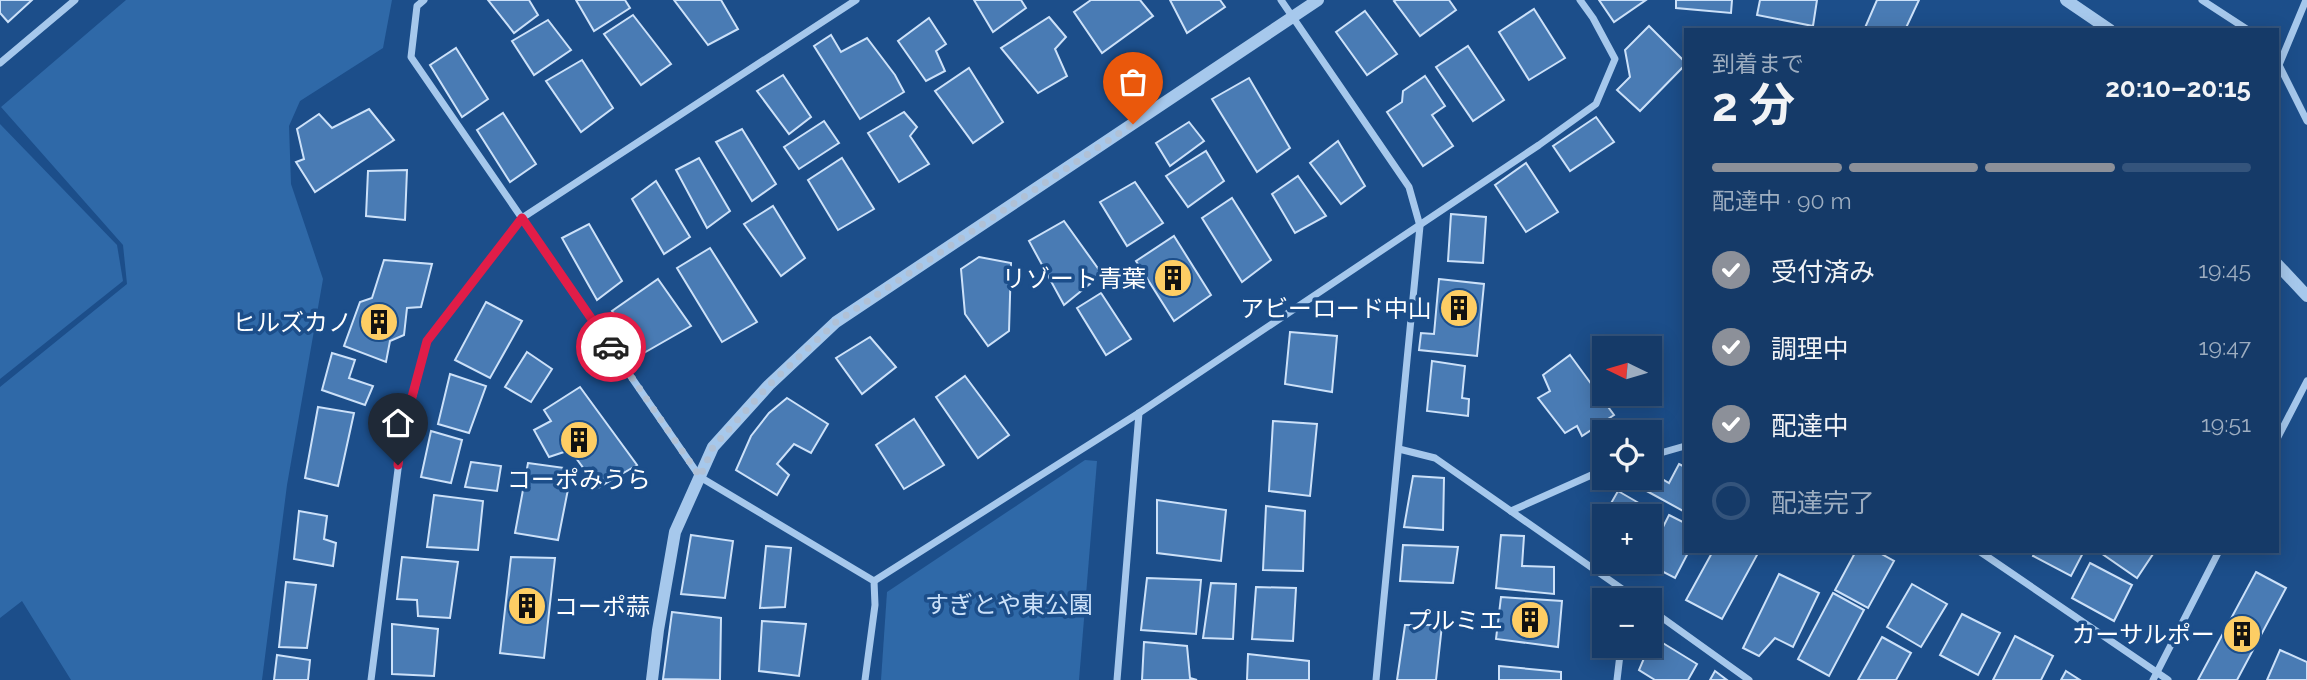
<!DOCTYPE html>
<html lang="ja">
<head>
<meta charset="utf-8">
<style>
  body { margin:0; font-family:Raleway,"Noto Sans JP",sans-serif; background:#224571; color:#f1f3f6; height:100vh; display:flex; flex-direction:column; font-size:26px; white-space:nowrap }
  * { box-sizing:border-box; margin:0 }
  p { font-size:23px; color:#9dadc0 }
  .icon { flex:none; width:38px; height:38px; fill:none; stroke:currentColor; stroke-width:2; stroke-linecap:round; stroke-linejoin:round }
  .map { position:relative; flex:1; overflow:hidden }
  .panel { position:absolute; left:1684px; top:28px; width:595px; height:525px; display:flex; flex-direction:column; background:#153a68; border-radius:0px; box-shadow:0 4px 18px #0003,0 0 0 2px #34547c }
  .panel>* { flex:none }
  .needle { width:46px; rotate:275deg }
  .fabs { position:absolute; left:1592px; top:336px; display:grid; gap:14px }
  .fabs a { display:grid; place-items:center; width:70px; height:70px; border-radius:0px; background:#153a68; box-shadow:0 4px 18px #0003,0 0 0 2px #34547c; font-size:35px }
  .pin { position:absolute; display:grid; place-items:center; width:60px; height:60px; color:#fff; margin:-72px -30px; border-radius:50% 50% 50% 0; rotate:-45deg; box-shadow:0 0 7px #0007 }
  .pin .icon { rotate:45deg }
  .courier { position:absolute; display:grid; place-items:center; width:70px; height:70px; margin:-35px; border:5px solid #e11d48; border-radius:50%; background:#fff; color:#222; box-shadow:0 2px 9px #0007 }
  .summary em { font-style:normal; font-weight:700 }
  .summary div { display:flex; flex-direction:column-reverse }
  .summary { display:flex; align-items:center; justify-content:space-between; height:119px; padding:0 28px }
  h1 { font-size:46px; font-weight:700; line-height:52px }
  .bar { display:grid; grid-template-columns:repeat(4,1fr); gap:10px 7px; align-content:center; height:84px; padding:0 28px }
  .bar i { height:9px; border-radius:5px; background:#34547c }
  .bar .current { background:#8c9099 }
  .bar p { grid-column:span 4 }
  ol { padding:0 28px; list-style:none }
  li { display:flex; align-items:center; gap:21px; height:77px }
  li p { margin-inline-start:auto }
  li .icon { padding:7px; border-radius:50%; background:#8c9099; color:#fff; stroke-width:4 }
  li:last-child { color:#9dadc0 }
  li i { width:38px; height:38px; border:4px solid #34547c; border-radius:50% }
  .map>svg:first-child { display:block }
  .green { fill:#2f69a8 }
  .building { fill:#497bb4; stroke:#cce1f9; stroke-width:2 }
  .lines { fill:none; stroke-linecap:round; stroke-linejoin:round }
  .minor { stroke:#a6c8ec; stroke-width:7 }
  .tertiary { stroke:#a6c8ec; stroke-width:12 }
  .done { stroke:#b0c1d6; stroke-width:7; stroke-dasharray:0 12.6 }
  .route { stroke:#e11d48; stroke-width:9 }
  .labels { text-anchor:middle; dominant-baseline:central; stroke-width:7; stroke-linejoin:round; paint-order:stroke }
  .poi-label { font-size:24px; fill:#fff; stroke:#1c4e8a; text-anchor:end }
  .park-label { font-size:24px; fill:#cce1f9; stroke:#1c4e8a }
</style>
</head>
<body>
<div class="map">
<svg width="2307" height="680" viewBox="0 0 2307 680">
  <rect width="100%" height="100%" fill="#1c4e8a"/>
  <!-- green -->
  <g class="green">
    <path d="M126 0H392L383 48 300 101 289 126 291 184 323 279 287 485 262 680H71L22 601 0 618V387L127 284 123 245 1 107Z"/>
    <path d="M0 124 117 245 123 281 0 379Z"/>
    <path d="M1085 460 1097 461 1079 680H881L887 592Z"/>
  </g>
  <!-- building -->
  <g class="building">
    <path d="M0 0H32L8 22 0 13Z"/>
    <path d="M488 0H529L538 15 514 33Z"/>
    <path d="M576 0H625L630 8 594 31Z"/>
    <path d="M674 0H721L738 29 708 45Z"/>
    <path d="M974 0H1021L1026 8 993 32Z"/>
    <path d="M1091 0H1140L1153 16 1102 53 1074 12Z"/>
    <path d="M1170 0H1220L1225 7 1187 33Z"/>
    <path d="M1396 0H1449L1456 10 1420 36 1394 1Z"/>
    <path d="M1599 0H1646L1614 22Z"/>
    <path d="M1676 0H1732L1731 13 1676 8Z"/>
    <path d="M1760 0H1817L1813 26 1757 15Z"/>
    <path d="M1877 0H1919L1905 30H1864Z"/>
    <path d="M1534 9 1565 58 1529 80 1499 32Z"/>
    <path d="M1365 11 1397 54 1367 75 1336 32Z"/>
    <path d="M633 15 671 64 641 85 604 34Z"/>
    <path d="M1049 17 1066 37 1055 49 1067 76 1038 93 1001 48Z"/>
    <path d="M929 18 946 44 936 51 945 71 926 81 898 41Z"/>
    <path d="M548 20 571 50 534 75 512 41Z"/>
    <path d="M1649 26 1685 62V65L1640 111 1617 90 1630 77 1625 50Z"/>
    <path d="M831 35 841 52 867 38 895 75 904 92 860 119 814 46Z"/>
    <path d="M1468 46 1504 100 1473 121 1436 67Z"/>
    <path d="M456 48 488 99 462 117 430 65Z"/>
    <path d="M582 60 613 108 581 132 546 81Z"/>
    <path d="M969 68 1003 122 973 143 935 91Z"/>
    <path d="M783 75 811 117 789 134 757 91Z"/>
    <path d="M1425 76 1445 106 1432 115 1453 146 1423 166 1387 112 1402 102 1403 91Z"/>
    <path d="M1249 78 1290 148 1257 172 1212 99Z"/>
    <path d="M369 109 394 140 315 192 296 162 304 159 297 129 319 114 332 128Z"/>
    <path d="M904 112 917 127 910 136 929 164 899 182 868 133Z"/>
    <path d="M503 113 536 164 510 182 477 130Z"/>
    <path d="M1596 117 1614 142 1570 171 1553 146Z"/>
    <path d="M824 121 839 143 799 169 784 147Z"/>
    <path d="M1189 122 1204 141 1170 166 1156 143Z"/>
    <path d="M742 129 776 184 752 201 716 142Z"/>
    <path d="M1338 141 1365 186 1341 204 1310 163Z"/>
    <path d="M1206 151 1224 181 1188 207 1166 176Z"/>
    <path d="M699 158 730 211 707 228 676 170Z"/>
    <path d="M842 158 874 209 838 230 808 180Z"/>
    <path d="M1526 163 1558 212 1526 232 1495 185Z"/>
    <path d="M407 170 405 220 366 216 368 171Z"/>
    <path d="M1298 176 1326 216 1295 233 1272 194Z"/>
    <path d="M656 181 690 237 664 254 632 199Z"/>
    <path d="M1135 182 1163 223 1127 246 1100 202Z"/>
    <path d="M1232 198 1271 260 1242 282 1202 218Z"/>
    <path d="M773 206 805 258 781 276 744 224Z"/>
    <path d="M1451 214 1486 217 1483 263 1448 261Z"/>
    <path d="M1064 221 1102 274 1064 305 1029 241Z"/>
    <path d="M589 224 622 281 597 300 562 238Z"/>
    <path d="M1174 236 1211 295 1174 321 1136 261Z"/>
    <path d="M710 248 757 322 722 342 677 268Z"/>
    <path d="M979 257 1011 263 1009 331 988 346 965 314 961 269Z"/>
    <path d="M384 260 432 264 421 307 407 308 404 335 390 341 386 362 344 346 360 302 372 298Z"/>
    <path d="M658 279 691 326 642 354 612 311Z"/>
    <path d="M1439 279 1484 284 1477 356 1419 350 1421 333 1434 334Z"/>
    <path d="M1101 293 1131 339 1106 355 1077 308Z"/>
    <path d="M486 302 522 321 490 378 455 360Z"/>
    <path d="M1290 332 1337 336 1332 392 1285 384Z"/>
    <path d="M870 337 896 367 862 394 836 358Z"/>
    <path d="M527 352 552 369 531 402 505 387Z"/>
    <path d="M332 353 355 360 349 378 373 386 365 405 322 390Z"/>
    <path d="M1570 355 1614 415 1582 436 1577 426 1565 433 1538 398 1550 391 1543 375Z"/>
    <path d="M1432 361 1465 366 1462 398 1469 399 1468 416 1427 411Z"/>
    <path d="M450 374 486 386 469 433 438 424Z"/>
    <path d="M965 376 1009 435 978 458 936 397Z"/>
    <path d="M580 387 637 465 598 488 570 450 549 457 534 430 551 421 544 410Z"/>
    <path d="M787 398 828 424 811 453 794 444 777 464 789 475 777 495 736 470 751 436 769 413Z"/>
    <path d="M318 407 354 413 338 486 305 478Z"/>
    <path d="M914 419 944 465 904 489 876 445Z"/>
    <path d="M1273 421 1317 424 1310 496 1269 491Z"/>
    <path d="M431 431 462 440 451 483 421 477Z"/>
    <path d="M471 462 501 466 497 491 465 487Z"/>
    <path d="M528 463 572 469 558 540 515 533Z"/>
    <path d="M1679 464 1685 467V512L1643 489 1652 473 1669 483Z"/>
    <path d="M1413 476 1444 478 1443 530 1404 527Z"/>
    <path d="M1618 491 1644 506 1638 516H1605V541L1593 535Z"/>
    <path d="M434 495 483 501 478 550 427 547Z"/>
    <path d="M1157 500 1226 510 1221 561 1157 553Z"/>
    <path d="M1266 506 1305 511 1303 571 1263 570Z"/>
    <path d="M299 511 327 516 324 539 336 543 333 566 294 559Z"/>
    <path d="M1669 515 1685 523V551H1689L1675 578 1646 563 1650 562V553Z"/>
    <path d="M691 535 733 541 725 598 681 594Z"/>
    <path d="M1501 535 1524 536 1522 566 1554 567V594L1496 588Z"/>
    <path d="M1403 545 1458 547 1453 583 1400 581Z"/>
    <path d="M766 546 791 548 785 607 760 608Z"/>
    <path d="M1713 551H1750L1757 555 1722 619 1686 600Z"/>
    <path d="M1856 551H1876L1894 561 1868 608 1835 590Z"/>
    <path d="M2035 551H2084L2071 576 2033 556Z"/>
    <path d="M2098 551H2155L2137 578Z"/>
    <path d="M402 557 458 562 450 618 418 616 417 600 397 599Z"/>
    <path d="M511 557 555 558 544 658 500 653Z"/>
    <path d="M2090 563 2132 585 2114 621 2072 598Z"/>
    <path d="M2256 572 2286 588 2237 680H2198Z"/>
    <path d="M1779 574 1819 593 1793 647 1775 638 1759 656 1743 648Z"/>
    <path d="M1147 578 1201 580 1196 634 1141 630Z"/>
    <path d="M286 582 316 585 307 648 279 647Z"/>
    <path d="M1211 583 1236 584 1233 639 1203 638Z"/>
    <path d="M1912 584 1947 604 1921 647 1887 627Z"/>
    <path d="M1256 587 1296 588 1293 641 1252 639Z"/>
    <path d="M1833 593 1864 610 1829 676 1798 659Z"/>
    <path d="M1501 597 1562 601 1558 647 1496 639Z"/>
    <path d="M672 612 721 618 720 680 663 679Z"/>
    <path d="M1962 614 2000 633 1978 675 1940 655Z"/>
    <path d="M762 621 806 624 799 676 759 671Z"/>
    <path d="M392 624 438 629 434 676 392 674Z"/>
    <path d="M1405 625H1442L1436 680H1397Z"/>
    <path d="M2015 636 2053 656 2041 680H1993Z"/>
    <path d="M1653 637 1697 664 1688 680H1655L1639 670Z"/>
    <path d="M1882 637 1911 653 1896 680H1858Z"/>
    <path d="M1144 642 1187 646 1190 678 1197 680H1142Z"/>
    <path d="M2280 650 2307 662V680H2267Z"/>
    <path d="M1248 654 1309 661V680H1247Z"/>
    <path d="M277 655 310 660 308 680H274Z"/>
    <path d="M1499 666 1561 672V680H1499Z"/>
    <path d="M1715 671 1727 680H1710Z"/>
    <path d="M2066 671 2080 680H2061Z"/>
  </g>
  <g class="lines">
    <!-- minor -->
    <g class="minor">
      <path d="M424 0 417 6 411 57 700 477 874 581 875 605 865 680"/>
      <path d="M1281 0 1409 187 1420 226 1376 680"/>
      <path d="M2202 0 2248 30"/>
      <path d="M0 63 75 0"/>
      <path d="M2278 63 2307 121"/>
      <path d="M2279 65 2306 0"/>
      <path d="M2277 439 2307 381"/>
      <path d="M1399 449 1435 458 1638 600"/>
      <path d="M1650 456 1685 446"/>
      <path d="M1511 511 1605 469"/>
      <path d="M1979 551 2168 680"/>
      <path d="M874 581 1139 413 1539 145 1596 104 1615 59 1593 18 1580 0"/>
      <path d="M1650 609 1749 680"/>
      <path d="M371 680 402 438 427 341 522 218 856 0"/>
      <path d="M1117 680 1139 413"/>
      <path d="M1617 680 1621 646"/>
      <path d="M2153 680 2219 551"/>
    </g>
    <!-- tertiary -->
    <g class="tertiary">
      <path d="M2066 0 2110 30"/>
      <path d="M2277 264 2307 296"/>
      <path d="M652 680 658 630 675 532 713 447 769 385 836 322 1318 0"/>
    </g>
  </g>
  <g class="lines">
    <!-- done -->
    <path class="done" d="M611 347 700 477 713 447 769 385 836 322 1133 124"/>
    <!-- route -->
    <path class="route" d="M398 465 401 438 427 341 522 218 611 347"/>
  </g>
  <!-- icons -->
  <defs>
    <symbol id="building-disc" viewBox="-11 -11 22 22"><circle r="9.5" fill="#fdcd64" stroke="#1c4e8a"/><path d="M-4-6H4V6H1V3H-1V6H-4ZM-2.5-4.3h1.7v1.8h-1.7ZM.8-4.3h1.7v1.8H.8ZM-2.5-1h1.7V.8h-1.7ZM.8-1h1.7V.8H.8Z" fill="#111"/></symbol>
  </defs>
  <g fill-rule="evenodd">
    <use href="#building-disc" x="1151" y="256" width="44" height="44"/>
    <use href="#building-disc" x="1437" y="286" width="44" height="44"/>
    <use href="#building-disc" x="357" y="300" width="44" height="44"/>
    <use href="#building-disc" x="557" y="418" width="44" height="44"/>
    <use href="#building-disc" x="505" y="584" width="44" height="44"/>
    <use href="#building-disc" x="1508" y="598" width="44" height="44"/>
    <use href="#building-disc" x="2220" y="612" width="44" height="44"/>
  </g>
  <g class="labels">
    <!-- poi labels -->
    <g class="poi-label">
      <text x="1146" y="278">リゾート青葉</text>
      <text x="1432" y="308">アビーロード中山</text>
      <text x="352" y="322">ヒルズカノ</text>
      <text x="579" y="479" text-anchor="middle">コーポみうら</text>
      <text x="554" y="606" text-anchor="start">コーポ蒜</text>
      <text x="1503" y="620">プルミエ</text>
      <text x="2215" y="634">カーサルポー</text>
    </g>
    <!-- park labels -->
    <g class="park-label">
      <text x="1009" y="604">すぎとや東公園</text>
    </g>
  </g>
</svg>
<div class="fabs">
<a><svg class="needle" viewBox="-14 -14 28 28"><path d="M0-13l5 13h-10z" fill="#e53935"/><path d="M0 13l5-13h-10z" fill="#9dadc0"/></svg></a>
<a><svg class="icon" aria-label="locate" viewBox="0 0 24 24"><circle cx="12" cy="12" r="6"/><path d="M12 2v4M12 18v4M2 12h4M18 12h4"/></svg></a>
<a>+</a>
<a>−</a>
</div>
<div class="pin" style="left:1133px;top:124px;background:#ea580c"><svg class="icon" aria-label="bag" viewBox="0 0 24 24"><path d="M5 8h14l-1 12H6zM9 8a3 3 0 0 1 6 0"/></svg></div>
<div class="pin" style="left:398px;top:465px;background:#1f2937"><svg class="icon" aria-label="home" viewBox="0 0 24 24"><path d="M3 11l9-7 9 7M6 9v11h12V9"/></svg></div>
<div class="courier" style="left:611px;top:347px"><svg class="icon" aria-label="car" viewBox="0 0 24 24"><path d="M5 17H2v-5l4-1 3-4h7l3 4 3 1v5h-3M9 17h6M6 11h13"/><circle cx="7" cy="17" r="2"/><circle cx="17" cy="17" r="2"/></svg></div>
<section class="panel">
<div class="summary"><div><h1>2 分</h1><p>到着まで</p></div><em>20:10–20:15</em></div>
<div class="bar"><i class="current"></i><i class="current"></i><i class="current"></i><i></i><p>配達中 · 90 m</p></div>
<ol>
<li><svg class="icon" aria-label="check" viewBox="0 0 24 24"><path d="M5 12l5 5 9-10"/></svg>受付済み<p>19:45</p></li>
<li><svg class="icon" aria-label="check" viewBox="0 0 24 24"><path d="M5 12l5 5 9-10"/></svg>調理中<p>19:47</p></li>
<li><svg class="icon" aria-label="check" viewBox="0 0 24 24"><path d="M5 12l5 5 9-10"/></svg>配達中<p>19:51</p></li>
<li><i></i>配達完了</li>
</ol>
</section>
</div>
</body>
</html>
